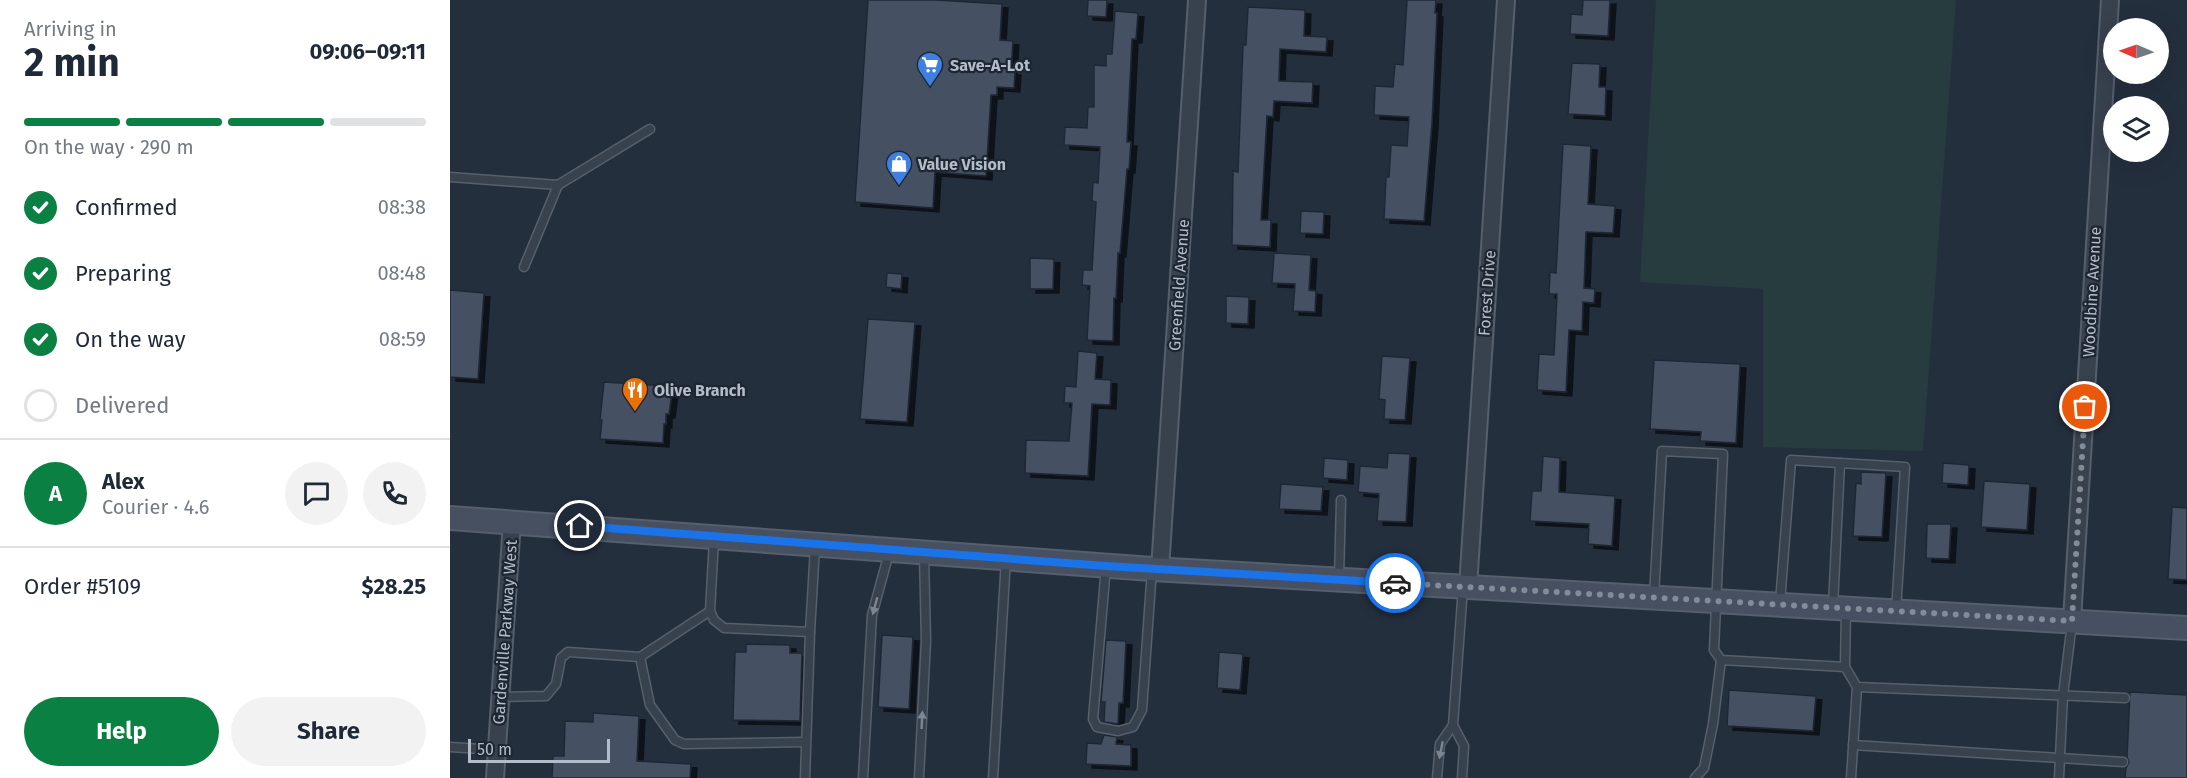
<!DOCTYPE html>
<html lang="en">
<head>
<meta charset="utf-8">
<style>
  body { margin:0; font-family:"Fira Sans",sans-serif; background:#f2f2f3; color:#1f2937; height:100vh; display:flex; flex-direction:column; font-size:22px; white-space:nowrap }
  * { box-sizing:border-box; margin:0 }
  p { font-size:20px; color:#747a83 }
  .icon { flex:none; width:33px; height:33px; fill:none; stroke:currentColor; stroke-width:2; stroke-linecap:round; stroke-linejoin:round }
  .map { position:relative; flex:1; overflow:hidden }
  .details { display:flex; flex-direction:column; background:#fff; width:450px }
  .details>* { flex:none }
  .needle { width:39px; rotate:272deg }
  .tools { position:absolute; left:1653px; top:18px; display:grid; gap:12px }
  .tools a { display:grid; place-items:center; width:66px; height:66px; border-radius:50%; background:#fff; box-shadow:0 6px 24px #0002; font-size:30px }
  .scale { position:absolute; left:18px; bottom:15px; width:142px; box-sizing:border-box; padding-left:6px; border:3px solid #b4bcc9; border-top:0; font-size:16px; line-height:21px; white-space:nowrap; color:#b4bcc9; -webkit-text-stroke:4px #1d2633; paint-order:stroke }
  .pin { position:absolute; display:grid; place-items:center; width:51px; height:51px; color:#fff; margin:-26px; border:3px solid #fff; border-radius:50%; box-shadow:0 2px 6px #0007 }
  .courier { position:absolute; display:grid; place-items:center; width:60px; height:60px; margin:-30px; border:4px solid #1a73e8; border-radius:50%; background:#fff; color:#222; box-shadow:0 2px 8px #0007 }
  .overview em { font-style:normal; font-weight:700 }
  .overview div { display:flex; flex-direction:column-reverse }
  .overview { display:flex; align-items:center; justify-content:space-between; height:102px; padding:0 24px }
  h1 { font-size:39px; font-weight:700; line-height:45px }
  .bar { display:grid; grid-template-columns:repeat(4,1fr); gap:9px 6px; align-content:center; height:72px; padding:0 24px }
  .bar i { height:8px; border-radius:4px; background:#e0e1e3 }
  .bar .selected { background:#0b8043 }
  .bar p { grid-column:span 4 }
  .line { display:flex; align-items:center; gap:15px; padding:0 24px; border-top:2px solid #e0e1e3 }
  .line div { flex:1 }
  .round { display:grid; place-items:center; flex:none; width:63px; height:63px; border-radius:32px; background:#f2f2f3 }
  ol { padding:0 24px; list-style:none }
  li { display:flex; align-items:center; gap:18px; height:66px }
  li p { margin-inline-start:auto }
  li .icon { padding:6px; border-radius:50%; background:#0b8043; color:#fff; stroke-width:4 }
  li:last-child { color:#747a83 }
  li i { width:33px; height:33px; border:3px solid #e0e1e3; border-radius:50% }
  .button { display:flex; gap:12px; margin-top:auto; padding:12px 24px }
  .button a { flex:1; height:69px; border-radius:36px; background:#0b8043; color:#fff; font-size:24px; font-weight:700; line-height:69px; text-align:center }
  .button a+a { background:#f2f2f3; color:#1f2937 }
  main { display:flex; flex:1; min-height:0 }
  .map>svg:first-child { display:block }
  .green { fill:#263c3f }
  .building { fill:#455162; stroke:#1f2835; stroke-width:1.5; filter:url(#shadow) }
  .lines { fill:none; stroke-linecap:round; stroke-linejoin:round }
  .lane-casing { stroke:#565f6c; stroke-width:11 }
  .street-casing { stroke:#565f6c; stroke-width:20 }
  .secondary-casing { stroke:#565f6c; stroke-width:26 }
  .lane { stroke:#38414e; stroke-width:8 }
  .street { stroke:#38414e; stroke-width:16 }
  .secondary { stroke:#465061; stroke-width:22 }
  .oneway { fill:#7c8592 }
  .done { stroke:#828b98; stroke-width:6; stroke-dasharray:0 10.8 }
  .route { stroke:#1a73e8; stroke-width:8 }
  .labels { text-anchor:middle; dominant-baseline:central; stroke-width:4.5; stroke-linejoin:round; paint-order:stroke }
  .poi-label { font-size:16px; font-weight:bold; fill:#b4bcc9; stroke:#1d2633; text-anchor:start }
  .street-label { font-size:16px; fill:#b4bcc9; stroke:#1d2633 }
</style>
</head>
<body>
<main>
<section class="details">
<div class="overview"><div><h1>2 min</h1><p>Arriving in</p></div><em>09:06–09:11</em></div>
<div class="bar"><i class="selected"></i><i class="selected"></i><i class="selected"></i><i></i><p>On the way · 290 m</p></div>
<ol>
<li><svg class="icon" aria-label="check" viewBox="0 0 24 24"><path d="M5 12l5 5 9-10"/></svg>Confirmed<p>08:38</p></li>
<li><svg class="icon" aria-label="check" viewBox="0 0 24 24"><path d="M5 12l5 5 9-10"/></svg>Preparing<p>08:48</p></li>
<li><svg class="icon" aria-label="check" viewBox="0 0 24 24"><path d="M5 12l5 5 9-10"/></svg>On the way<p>08:59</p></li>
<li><i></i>Delivered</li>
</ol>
<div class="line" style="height:108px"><b class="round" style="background:#0b8043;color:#fff">A</b><div><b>Alex</b><p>Courier · 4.6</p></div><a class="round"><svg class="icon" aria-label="chat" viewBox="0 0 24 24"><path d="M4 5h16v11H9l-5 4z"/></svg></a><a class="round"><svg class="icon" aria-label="phone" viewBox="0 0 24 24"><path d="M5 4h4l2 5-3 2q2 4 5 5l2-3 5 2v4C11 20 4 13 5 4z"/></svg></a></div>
<div class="line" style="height:78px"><div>Order #5109</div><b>$28.25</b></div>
<div class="button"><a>Help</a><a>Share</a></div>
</section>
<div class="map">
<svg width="1737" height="778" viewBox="0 0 1737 778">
  <defs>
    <filter id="shadow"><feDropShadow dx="6" dy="4" stdDeviation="0" flood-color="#0009"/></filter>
  </defs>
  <rect width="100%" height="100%" fill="#242f3e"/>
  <!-- green -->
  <path class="green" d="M1206 0H1506L1473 451 1313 447V289L1190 282Z"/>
  <!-- building -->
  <g class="building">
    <path d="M418 0H486L552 4 550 40 563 41 561 71H565L564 88 547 87V95H541L536 176 485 172 483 208 405 202Z"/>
    <path d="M638 0H657L656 17 637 16Z"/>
    <path d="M957 0H986L985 13H987L982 123 974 221 934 219 936 177H939L941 145 957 146 959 117 924 115 925 86 943 87 945 64 953 65Z"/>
    <path d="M1133 0H1160L1158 36 1120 34 1121 14 1132 15Z"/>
    <path d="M798 7 855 10 854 36 877 37 876 52 830 49 829 81 863 82 862 103 824 101 823 117 817 116 811 220H821L820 247 782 245 783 171 788 172 793 45H796Z"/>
    <path d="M665 11 688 13 686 39H682L677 142H681L679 169H677L670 253H668L666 298H664L663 341 637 340 640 286 632 285 633 270H642L646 202 642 201 643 182 648 183 650 147 614 145 615 127 637 128 638 107H644V65L656 66V54H662Z"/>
    <path d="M1122 63 1150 64 1149 87H1156L1155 116 1118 114Z"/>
    <path d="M1113 144 1141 146 1138 204 1165 206 1163 233 1136 232 1134 288 1145 289 1144 303 1133 302 1132 331 1119 330 1116 392 1087 390 1089 354 1104 355 1107 294H1099L1100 272 1106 273Z"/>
    <path d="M851 211 874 212 873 234 850 233Z"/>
    <path d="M824 253 861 255 859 290 866 291 865 312 843 311 845 284 822 283Z"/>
    <path d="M580 258 604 259 603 289H580Z"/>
    <path d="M437 273 452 274 451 289 436 287Z"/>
    <path d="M0 290 34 293 28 379 0 377Z"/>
    <path d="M776 296 799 297 798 324 776 323Z"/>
    <path d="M418 319 465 322 457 422 410 419Z"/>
    <path d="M628 351 647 353 645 379 661 380 660 405 642 404 638 476 575 473 576 440 619 441 622 403H614L615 386 626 387Z"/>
    <path d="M932 356 960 358 955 420 934 419 935 400 929 399Z"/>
    <path d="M1204 360 1290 364 1286 443 1250 441 1251 432 1200 429Z"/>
    <path d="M154 382 217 386 216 391 222 392 219 414H216V424H214L213 443 150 439 152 420H150Z"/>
    <path d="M938 453 960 454 956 522 927 521 929 494 908 492 910 466 937 468Z"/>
    <path d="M1093 456 1110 458 1109 492 1165 496 1162 546 1138 544 1139 524 1080 521 1082 491H1091Z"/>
    <path d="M874 458 898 460 897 480 873 478Z"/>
    <path d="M1493 463 1519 465 1518 485 1492 483Z"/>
    <path d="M1411 472 1436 473 1432 537 1403 536 1406 483 1411 484Z"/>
    <path d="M1534 481 1580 484 1577 530 1531 527Z"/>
    <path d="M831 484 873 487 871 511 829 509Z"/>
    <path d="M1722 507 1737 508V580L1718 579Z"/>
    <path d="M1477 524H1501L1499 559 1476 558Z"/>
    <path d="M432 635 463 637 459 709 428 707Z"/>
    <path d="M656 640 676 641 673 703H669L668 724 654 722 655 702H651Z"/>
    <path d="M296 644 340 645V653H352L350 721 283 720 285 652H296Z"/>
    <path d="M769 652 793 654 790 690 767 688Z"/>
    <path d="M1279 690 1366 696 1363 731 1277 726Z"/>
    <path d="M1680 692 1737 695V778H1675L1676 768 1679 762 1677 757Z"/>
    <path d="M143 713 189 716 187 761 241 764 240 778H102L103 756H114L115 721 143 722Z"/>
    <path d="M654 735 667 737 666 744 681 745V766L636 764 637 743 651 744Z"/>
  </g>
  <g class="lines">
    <defs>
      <g id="lane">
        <path d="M0 177 108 185 200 129"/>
        <path d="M74 267 108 185"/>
        <path d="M264 539 260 611 264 620 274 628 360 632"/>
        <path d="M656 566 643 719 647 727 668 731 683 727 692 710 702 569"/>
        <path d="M889 579 891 500"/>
        <path d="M1204 597 1212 451 1273 454 1264 650 1271 660 1395 667 1396 609"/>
        <path d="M1330 603 1341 460 1390 463"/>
        <path d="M1383 606 1390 463 1455 467 1446 611"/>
        <path d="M190 657 200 705 225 740 234 744 355 742"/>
        <path d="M1395 667 1407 687 1675 698"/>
        <path d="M50 697 96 696 106 684 111 658 118 652 190 657 260 611"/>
        <path d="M1003 725 1014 746 1012 778"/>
        <path d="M1403 745 1673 762"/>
        <path d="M0 747 47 750"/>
        <path d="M355 778 360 632 365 547"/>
        <path d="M413 778 422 615 439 553"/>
        <path d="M469 778 476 641 474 554"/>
        <path d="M543 778 556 558"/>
        <path d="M987 778 990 744 1003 725 1013 587"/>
        <path d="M1245 778 1254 768 1263 724 1271 660"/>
        <path d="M1401 778 1407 687"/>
        <path d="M1609 778 1613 695 1622 623"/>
      </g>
      <g id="street">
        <path d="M710 569 747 0"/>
        <path d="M1018 587 1056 0"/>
        <path d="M1622 620 1660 0"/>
        <path d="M45 778 62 521"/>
      </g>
      <path id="secondary" d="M0 518 702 569 1737 628"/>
    </defs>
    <!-- lane casing -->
    <use href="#lane" class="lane-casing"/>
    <!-- street casing -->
    <use href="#street" class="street-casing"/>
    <!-- secondary casing -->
    <use href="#secondary" class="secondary-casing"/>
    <!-- lane -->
    <use href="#lane" class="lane"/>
    <!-- street -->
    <use href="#street" class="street"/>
    <!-- secondary -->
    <use href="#secondary" class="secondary"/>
  </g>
  <!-- one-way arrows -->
  <defs><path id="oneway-solid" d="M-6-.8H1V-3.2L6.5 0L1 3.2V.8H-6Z" transform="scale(1.5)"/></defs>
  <g class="oneway">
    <use href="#oneway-solid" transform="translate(425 606) rotate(105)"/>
    <use href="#oneway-solid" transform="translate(472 720) rotate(-87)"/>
    <use href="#oneway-solid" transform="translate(991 750) rotate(101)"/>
  </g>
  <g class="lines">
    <!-- done -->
    <path class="done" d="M945 583 1622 621 1635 407"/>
    <!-- route -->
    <path class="route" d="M130 526 656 566 945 583"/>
  </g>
  <!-- icons -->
  <defs>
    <symbol id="supermarket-pin" viewBox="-11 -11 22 30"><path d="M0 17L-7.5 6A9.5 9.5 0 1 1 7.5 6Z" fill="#3f7fe0" stroke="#1d2633"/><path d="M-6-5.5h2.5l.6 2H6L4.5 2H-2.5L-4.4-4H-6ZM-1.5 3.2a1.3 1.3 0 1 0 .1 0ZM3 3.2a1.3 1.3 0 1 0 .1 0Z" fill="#fff"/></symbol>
    <symbol id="shop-pin" viewBox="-11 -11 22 30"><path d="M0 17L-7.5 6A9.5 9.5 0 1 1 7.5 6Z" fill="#3f7fe0" stroke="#1d2633"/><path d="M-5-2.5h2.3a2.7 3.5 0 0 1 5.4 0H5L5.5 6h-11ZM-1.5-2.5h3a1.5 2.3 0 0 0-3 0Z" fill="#fff"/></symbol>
    <symbol id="restaurant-pin" viewBox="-11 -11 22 30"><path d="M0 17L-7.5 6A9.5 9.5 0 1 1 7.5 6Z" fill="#e8710a" stroke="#1d2633"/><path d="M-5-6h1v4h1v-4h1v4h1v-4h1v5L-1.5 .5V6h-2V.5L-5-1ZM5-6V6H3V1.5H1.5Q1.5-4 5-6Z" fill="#fff"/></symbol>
  </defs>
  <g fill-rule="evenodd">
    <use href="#supermarket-pin" x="465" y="50" width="30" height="40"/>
    <use href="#shop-pin" x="434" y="149" width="30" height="40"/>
    <use href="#restaurant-pin" x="170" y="375" width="30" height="40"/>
  </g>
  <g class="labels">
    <!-- poi labels -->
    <g class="poi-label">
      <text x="500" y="65">Save-A-Lot</text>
      <text x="468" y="164">Value Vision</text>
      <text x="204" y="390">Olive Branch</text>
    </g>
    <!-- street labels -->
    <g class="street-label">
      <text transform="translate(729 285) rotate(-86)">Greenfield Avenue</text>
      <text transform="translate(1642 292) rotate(-87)">Woodbine Avenue</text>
      <text transform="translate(1037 293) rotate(-86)">Forest Drive</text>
      <text transform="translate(55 632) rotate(-86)">Gardenville Parkway West</text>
    </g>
  </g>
</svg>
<div class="tools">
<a><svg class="needle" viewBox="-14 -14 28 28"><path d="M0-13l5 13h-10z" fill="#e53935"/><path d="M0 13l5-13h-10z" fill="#747a83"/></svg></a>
<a><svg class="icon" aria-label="layers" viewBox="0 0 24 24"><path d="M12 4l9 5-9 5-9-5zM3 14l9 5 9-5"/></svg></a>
</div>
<div class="scale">50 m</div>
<div class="pin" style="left:1635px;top:407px;background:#ea580c"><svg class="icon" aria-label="bag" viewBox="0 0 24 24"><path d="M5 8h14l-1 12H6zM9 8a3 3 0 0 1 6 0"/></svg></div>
<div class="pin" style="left:130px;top:526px;background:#1f2937"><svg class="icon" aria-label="home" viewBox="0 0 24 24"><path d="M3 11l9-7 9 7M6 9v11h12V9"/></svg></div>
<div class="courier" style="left:945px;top:583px"><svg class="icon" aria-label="car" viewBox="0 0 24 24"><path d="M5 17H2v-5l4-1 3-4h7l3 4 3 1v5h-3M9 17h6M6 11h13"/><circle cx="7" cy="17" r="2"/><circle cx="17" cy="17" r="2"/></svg></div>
</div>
</main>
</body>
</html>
